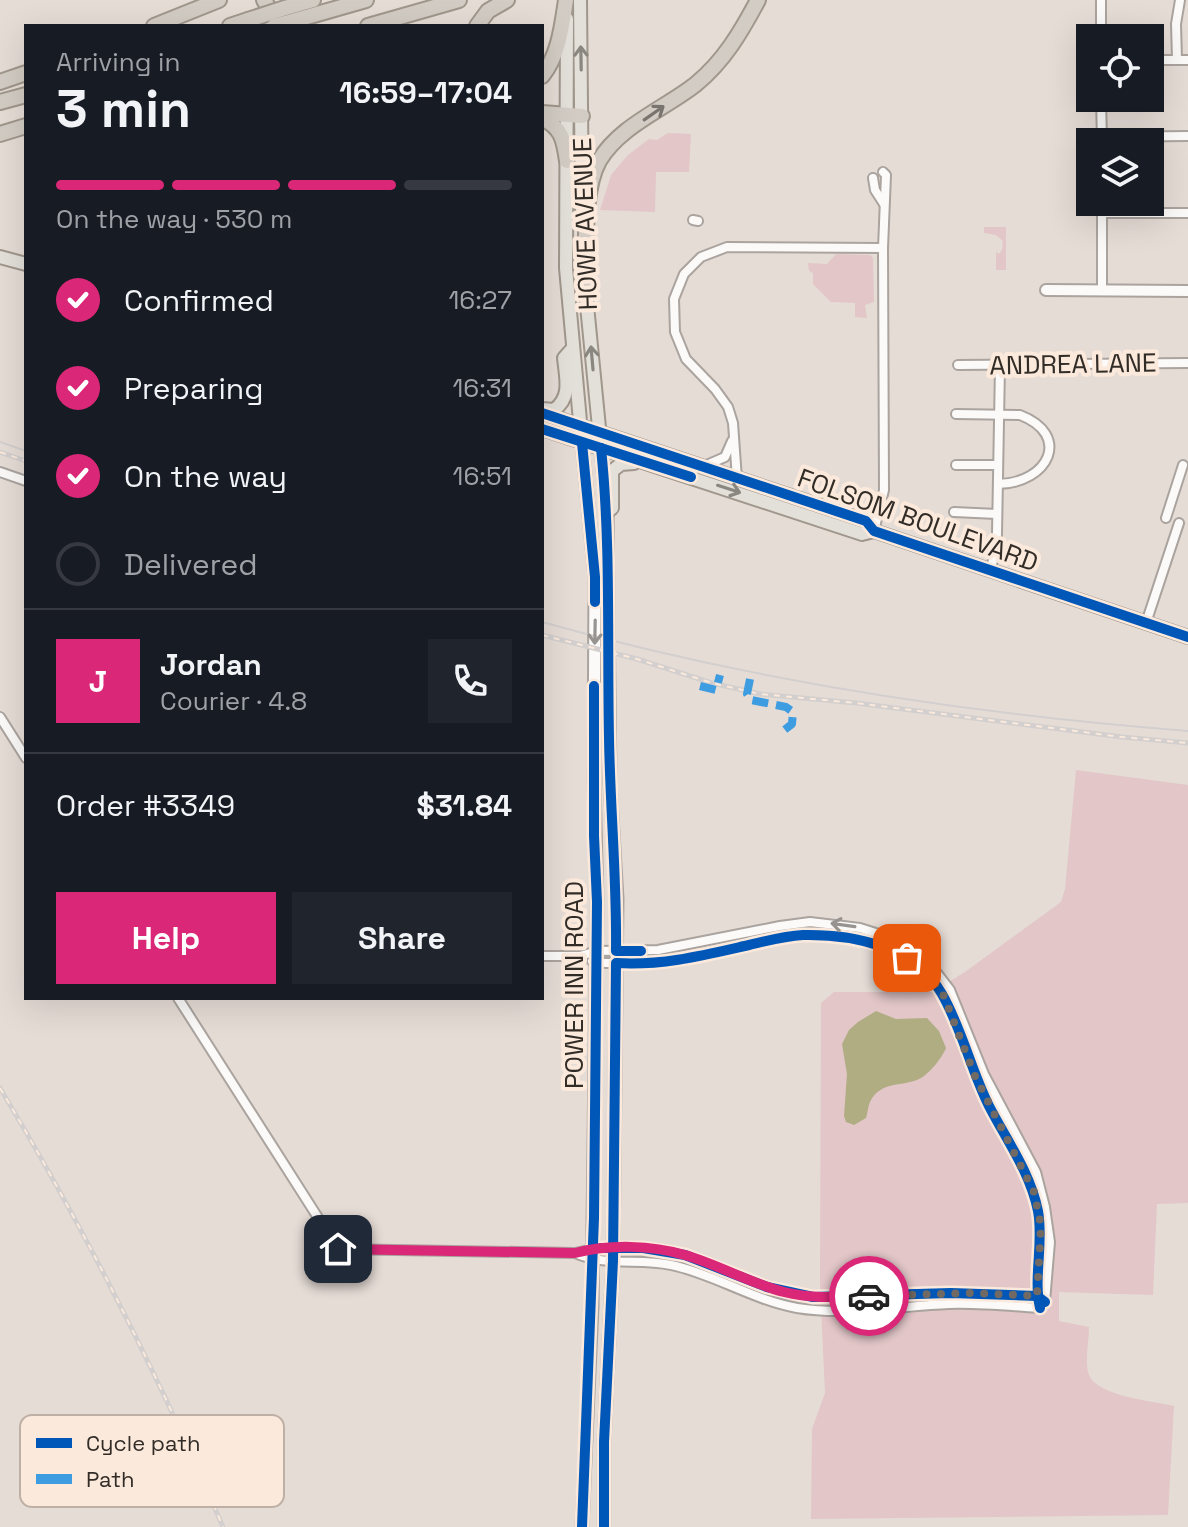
<!DOCTYPE html>
<html lang="en">
<head>
<meta charset="utf-8">
<style>
  body { margin:0; font-family:"Space Grotesk",sans-serif; background:#20242c; color:#f1f3f6; height:100vh; display:flex; flex-direction:column; font-size:30px; white-space:nowrap }
  * { box-sizing:border-box; margin:0 }
  p { font-size:26px; color:#9ea1a6 }
  .icon { flex:none; width:44px; height:44px; fill:none; stroke:currentColor; stroke-width:2; stroke-linecap:round; stroke-linejoin:round }
  .map { position:relative; flex:1; overflow:hidden }
  .panel { position:absolute; left:24px; top:24px; width:520px; height:976px; display:flex; flex-direction:column; background:#171b24; border-radius:0px; box-shadow:0 8px 32px #0002 }
  .panel>* { flex:none }
  .fabs { position:absolute; left:1076px; top:24px; display:grid; gap:16px }
  .fabs a { display:grid; place-items:center; width:88px; height:88px; border-radius:0px; background:#171b24; box-shadow:0 8px 32px #0002; font-size:40px }
  .pin { position:absolute; display:grid; place-items:center; width:68px; height:68px; color:#fff; margin:-34px; border-radius:16px; box-shadow:0 4px 12px #0006 }
  .courier { position:absolute; display:grid; place-items:center; width:80px; height:80px; margin:-40px; border:6px solid #db2777; border-radius:50%; background:#fff; color:#222; box-shadow:0 2px 10px #0007 }
  .headline em { font-style:normal; font-weight:800 }
  .headline div { display:flex; flex-direction:column-reverse }
  .headline { display:flex; align-items:center; justify-content:space-between; height:136px; padding:0 32px }
  h1 { font-size:52px; font-weight:800; line-height:60px }
  .bar { display:grid; grid-template-columns:repeat(4,1fr); gap:12px 8px; align-content:center; height:96px; padding:0 32px }
  .bar i { height:10px; border-radius:6px; background:#363941 }
  .bar .active { background:#db2777 }
  .bar p { grid-column:span 4 }
  .line { display:flex; align-items:center; gap:20px; padding:0 32px; border-top:2px solid #363941 }
  .line div { flex:1 }
  .round { display:grid; place-items:center; flex:none; width:84px; height:84px; border-radius:0px; background:#20242c }
  ol { padding:0 32px; list-style:none }
  li { display:flex; align-items:center; gap:24px; height:88px }
  li p { margin-inline-start:auto }
  li .icon { padding:8px; border-radius:50%; background:#db2777; color:#fff; stroke-width:4 }
  li:last-child { color:#9ea1a6 }
  li i { width:44px; height:44px; border:4px solid #363941; border-radius:50% }
  .button { display:flex; gap:16px; margin-top:auto; padding:16px 32px }
  .button a { flex:1; height:92px; border-radius:0px; background:#db2777; color:#fff; font-size:32px; font-weight:800; line-height:92px; text-align:center }
  .button a+a { background:#20242c; color:#f1f3f6 }
  .map>svg:first-child { display:block }
  .green { fill:#e2c6c8 }
  .water { fill:#b0ad83 }
  .lines { fill:none; stroke-linecap:round; stroke-linejoin:round }
  .minor-casing { stroke:#aaa39e; stroke-width:12 }
  .tertiary-casing { stroke:#aaa39e; stroke-width:14 }
  .secondary-casing { stroke:#aaa39e; stroke-width:15 }
  .primary-casing { stroke:#a0978c; stroke-width:16 }
  .motorway-casing { stroke:#a0978c; stroke-width:18 }
  .minor { stroke:#fbfaf9; stroke-width:8 }
  .tertiary { stroke:#fbfaf9; stroke-width:10 }
  .secondary { stroke:#fbfaf9; stroke-width:11 }
  .primary { stroke:#e3dfd9; stroke-width:12 }
  .motorway { stroke:#d2ccc4; stroke-width:14 }
  .tram { stroke:#d2cfce; stroke-width:2 }
  .rail-casing { stroke:#d2cfce; stroke-width:5 }
  .rail { stroke:#fbe9dc; stroke-width:2; stroke-dasharray:6; stroke-linecap:butt }
  .motorway-bridge-casing { stroke:#a0978c; stroke-width:18; stroke-linecap:butt }
  .motorway-bridge { stroke:#d2ccc4; stroke-width:14 }
  .quiet { stroke:#3e9ce0; stroke-width:8; stroke-dasharray:16 8; stroke-linecap:butt }
  .cycleway-casing { stroke:#fbe9dc; stroke-width:15 }
  .cycleway { stroke:#0057b8; stroke-width:10 }
  .oneway { stroke:#8a8680 }
  .oneway2 { stroke:#7a746e }
  .oneway3 { stroke:#969390 }
  .done { stroke:#716a64; stroke-width:8; stroke-dasharray:0 14.4 }
  .route { stroke:#db2777; stroke-width:10 }
  .labels { text-anchor:middle; dominant-baseline:central; stroke-width:8; stroke-linejoin:round; paint-order:stroke }
  .street-label { font-size:26px; fill:#322c27; stroke:#fbe9dc }
  .key { fill:#fbe9dc; stroke:#bfb0a6; stroke-width:2 }
  .key-label { font-size:22px; fill:#322c27 }
</style>
</head>
<body>
<div class="map">
<svg width="1188" height="1527" viewBox="0 0 1188 1527">
  <rect width="100%" height="100%" fill="#e6dcd6"/>
  <!-- green -->
  <g class="green">
    <path d="M668 133 691 134 689 172H656L655 212 600 210 611 175 628 155 649 139 657 140Z"/>
    <path d="M984 227H1006V270H996V252L999 254 1002 250 1003 241 996 235 984 233Z"/>
    <path d="M836 254 870 255 873 258 874 302 865 305 867 318 855 317V303L831 302 813 284V273L809 271 808 263 827 264Z"/>
    <path d="M1076 770 1188 785V1203L1157 1204 1153 1295 1059 1292V1321L1089 1327C1089 1341 1085 1358 1088 1372 1093 1396 1153 1401 1174 1406L1168 1515 811 1519 812 1429 825 1393 820 1285 821 1003 834 992H932L965 972 1061 902 1065 889Z"/>
  </g>
  <!-- water -->
  <path class="water" d="M876 1011 896 1019 927 1018 939 1031 946 1048C942 1058 928 1076 917 1080 901 1086 881 1082 871 1100 868 1105 868 1112 866 1118L854 1125 846 1122 844 1116 847 1074 842 1044 849 1030 858 1022Z"/>
  <g class="lines">
    <defs>
      <g id="minor">
        <path d="M1101 0V38"/>
        <path d="M1150 60H1188"/>
        <path d="M1177 60 1176 24 1180 0"/>
        <path d="M1101 98 1102 141"/>
        <path d="M1102 137 1188 136"/>
        <path d="M873 178 875 190 884 204"/>
        <path d="M1102 213H1188"/>
        <path d="M693 220 698 221"/>
        <path d="M1102 290V202"/>
        <path d="M958 365 1188 363"/>
        <path d="M956 414 1020 415C1072 435 1049 483 998 484"/>
        <path d="M956 465H998"/>
        <path d="M702 467 725 457 732 441"/>
        <path d="M0 472 26 481"/>
        <path d="M737 479 733 423 728 407 715 389 686 359 675 332 674 299 684 274 701 257 727 247 883 248"/>
        <path d="M954 512 997 514"/>
        <path d="M1166 518 1183 465"/>
        <path d="M874 531 884 490 883 248 886 175 883 172"/>
        <path d="M989 571 996 553 997 534 1000 365"/>
        <path d="M1146 623 1179 523"/>
        <path d="M0 717 26 758"/>
        <path d="M542 956H580L597 951 658 950 780 926 810 922 860 928 882 935 911 950 930 964 950 990 984 1074 1036 1172 1045 1207 1050 1242 1045 1302 1040 1308"/>
        <path d="M592 961C602 964 612 963 622 963 682 967 737 942 795 936 846 930 914 945 941 992 956 1018 963 1049 975 1076 996 1126 1034 1171 1041 1226 1043 1250 1037 1274 1038 1298"/>
        <path d="M178 998 338 1249 575 1253 593 1249 661 1250 685 1255 782 1291 813 1297 951 1293 1037 1296 1045 1302"/>
        <path d="M575 1253C606 1267 638 1258 671 1265 714 1274 753 1300 797 1308 846 1316 900 1306 949 1304 979 1303 1010 1306 1040 1308"/>
      </g>
      <path id="tertiary" d="M1046 290 1188 291"/>
      <g id="secondary">
        <path d="M582 443 595 577 594 783 597 902 592 1306 582 1527"/>
        <path d="M601 448 607 512 610 783 617 899 613 1261 604 1442V1527"/>
      </g>
      <g id="primary">
        <path d="M580 0 582 209"/>
        <path d="M567 19 566 268 582 443"/>
        <path d="M0 257 26 264"/>
        <path d="M584 275 601 448"/>
        <path d="M542 409 554 410C572 397 566 378 564 358L572 349"/>
        <path d="M542 413 866 521 874 531 1188 637"/>
        <path d="M542 429 862 534 874 531"/>
        <path d="M607 512 612 508V471L621 464 634 463"/>
      </g>
      <g id="motorway">
        <path d="M264 0 273 15"/>
        <path d="M285 8 313 0"/>
        <path d="M289 22 366 0"/>
        <path d="M154 26 219 0"/>
        <path d="M230 26 248 20"/>
        <path d="M368 26 459 0"/>
        <path d="M477 26 488 11 507 0"/>
        <path d="M542 76C559 55 562 26 566 0"/>
        <path d="M0 82 26 73"/>
        <path d="M0 102 26 95"/>
        <path d="M542 113 582 116"/>
        <path d="M542 118C562 128 564 140 567 161"/>
        <path d="M0 134 26 126"/>
        <path d="M585 283C587 248 582 192 599 161 619 126 666 108 696 84 724 61 741 32 758 0"/>
      </g>
    </defs>
    <!-- minor casing -->
    <use href="#minor" class="minor-casing"/>
    <!-- tertiary casing -->
    <use href="#tertiary" class="tertiary-casing"/>
    <!-- secondary casing -->
    <use href="#secondary" class="secondary-casing"/>
    <!-- primary casing -->
    <use href="#primary" class="primary-casing"/>
    <!-- motorway casing -->
    <use href="#motorway" class="motorway-casing"/>
    <!-- minor -->
    <use href="#minor" class="minor"/>
    <!-- tertiary -->
    <use href="#tertiary" class="tertiary"/>
    <!-- secondary -->
    <use href="#secondary" class="secondary"/>
    <!-- primary -->
    <use href="#primary" class="primary"/>
    <!-- motorway -->
    <use href="#motorway" class="motorway"/>
    <!-- tram -->
    <g class="tram">
      <path d="M0 442 26 451"/>
      <path d="M542 622C752 681 970 714 1188 731"/>
    </g>
    <defs>
      <g id="rail">
        <path d="M0 452 26 461"/>
        <path d="M542 635 637 659 712 683 760 694 856 703 1122 737 1188 743"/>
        <path d="M0 1088C84 1228 159 1376 223 1527"/>
      </g>
    </defs>
    <!-- rail casing -->
    <use href="#rail" class="rail-casing"/>
    <!-- rail -->
    <use href="#rail" class="rail"/>
    <defs>
      <g id="motorway-bridge">
        <path d="M248 20 285 8"/>
        <path d="M274 26 289 22"/>
      </g>
    </defs>
    <!-- motorway-bridge casing -->
    <use href="#motorway-bridge" class="motorway-bridge-casing"/>
    <!-- motorway-bridge -->
    <use href="#motorway-bridge" class="motorway-bridge"/>
    <!-- quiet -->
    <g class="quiet">
      <path d="M750 679 747 694 751 700 786 707 793 712 792 724 783 731"/>
      <path d="M700 686 716 690 720 675"/>
    </g>
    <defs>
      <g id="cycleway">
        <path d="M542 413 866 521 874 531 1188 637"/>
        <path d="M542 429 691 477"/>
        <path d="M582 443 595 577V602"/>
        <path d="M601 448C611 545 607 640 609 737 610 808 617 879 616 951H641"/>
        <path d="M601 1248H643L685 1255 767 1287 813 1297 951 1293 1037 1296 1045 1302"/>
        <path d="M582 1527 594 1218 597 902 594 836V686"/>
        <path d="M604 1527V1442L613 1261 616 963C662 966 705 955 749 945 766 941 784 936 803 935 853 934 915 946 942 994 962 1029 971 1070 989 1106 1007 1141 1030 1172 1038 1211 1044 1243 1033 1277 1040 1308"/>
      </g>
    </defs>
    <!-- cycleway casing -->
    <use href="#cycleway" class="cycleway-casing"/>
    <!-- cycleway -->
    <use href="#cycleway" class="cycleway"/>
  </g>
  <!-- one-way arrows -->
  <defs><path id="oneway-shaft" d="M-6 0H5M1.5-3L5.5 0L1.5 3" fill="none" stroke-width="1.6" stroke-linecap="round" stroke-linejoin="round" transform="scale(2)"/></defs>
  <g class="oneway">
    <use href="#oneway-shaft" transform="translate(581 58) rotate(-91)"/>
    <use href="#oneway-shaft" transform="translate(592 358) rotate(-95)"/>
    <use href="#oneway-shaft" transform="translate(729 489) rotate(18)"/>
  </g>
  <use class="oneway2" href="#oneway-shaft" transform="translate(654 113) rotate(-35)"/>
  <g class="oneway3">
    <use href="#oneway-shaft" transform="translate(595 632) rotate(91)"/>
    <use href="#oneway-shaft" transform="translate(843 925) rotate(-172)"/>
  </g>
  <g class="lines">
    <!-- done -->
    <path class="done" d="M869 1296 974 1293 1037 1296 1041 1226 1034 1192 975 1076 943 994 933 980 907 958"/>
    <!-- route -->
    <path class="route" d="M338 1249 575 1253C610 1244 651 1245 685 1255 719 1265 750 1283 784 1292 812 1299 840 1297 869 1296"/>
  </g>
  <g class="labels">
    <!-- street labels -->
    <g class="street-label">
      <text transform="translate(585 224) rotate(-92)">HOWE AVENUE</text>
      <text transform="translate(1073 364) rotate(-1)">ANDREA LANE</text>
      <text transform="translate(918 520) rotate(20)">FOLSOM BOULEVARD</text>
      <text transform="translate(574 985) rotate(-90)">POWER INN ROAD</text>
    </g>
  </g>
  <!-- legend -->
  <rect x="20" y="1415" width="264" height="92" rx="12" class="key"/>
  <rect x="36" y="1438" width="36" height="10" fill="#0057b8"/>
  <rect x="36" y="1474" width="36" height="10" fill="#3e9ce0"/>
  <g class="key-label">
    <text x="86" y="1451">Cycle path</text>
    <text x="86" y="1487">Path</text>
  </g>
</svg>
<div class="fabs">
<a><svg class="icon" aria-label="locate" viewBox="0 0 24 24"><circle cx="12" cy="12" r="6"/><path d="M12 2v4M12 18v4M2 12h4M18 12h4"/></svg></a>
<a><svg class="icon" aria-label="layers" viewBox="0 0 24 24"><path d="M12 4l9 5-9 5-9-5zM3 14l9 5 9-5"/></svg></a>
</div>
<div class="pin" style="left:907px;top:958px;background:#ea580c"><svg class="icon" aria-label="bag" viewBox="0 0 24 24"><path d="M5 8h14l-1 12H6zM9 8a3 3 0 0 1 6 0"/></svg></div>
<div class="pin" style="left:338px;top:1249px;background:#1f2937"><svg class="icon" aria-label="home" viewBox="0 0 24 24"><path d="M3 11l9-7 9 7M6 9v11h12V9"/></svg></div>
<div class="courier" style="left:869px;top:1296px"><svg class="icon" aria-label="car" viewBox="0 0 24 24"><path d="M5 17H2v-5l4-1 3-4h7l3 4 3 1v5h-3M9 17h6M6 11h13"/><circle cx="7" cy="17" r="2"/><circle cx="17" cy="17" r="2"/></svg></div>
<section class="panel">
<div class="headline"><div><h1>3 min</h1><p>Arriving in</p></div><em>16:59–17:04</em></div>
<div class="bar"><i class="active"></i><i class="active"></i><i class="active"></i><i></i><p>On the way · 530 m</p></div>
<ol>
<li><svg class="icon" aria-label="check" viewBox="0 0 24 24"><path d="M5 12l5 5 9-10"/></svg>Confirmed<p>16:27</p></li>
<li><svg class="icon" aria-label="check" viewBox="0 0 24 24"><path d="M5 12l5 5 9-10"/></svg>Preparing<p>16:31</p></li>
<li><svg class="icon" aria-label="check" viewBox="0 0 24 24"><path d="M5 12l5 5 9-10"/></svg>On the way<p>16:51</p></li>
<li><i></i>Delivered</li>
</ol>
<div class="line" style="height:144px"><b class="round" style="background:#db2777;color:#fff">J</b><div><b>Jordan</b><p>Courier · 4.8</p></div><a class="round"><svg class="icon" aria-label="phone" viewBox="0 0 24 24"><path d="M5 4h4l2 5-3 2q2 4 5 5l2-3 5 2v4C11 20 4 13 5 4z"/></svg></a></div>
<div class="line" style="height:104px"><div>Order #3349</div><b>$31.84</b></div>
<div class="button"><a>Help</a><a>Share</a></div>
</section>
</div>
</body>
</html>
